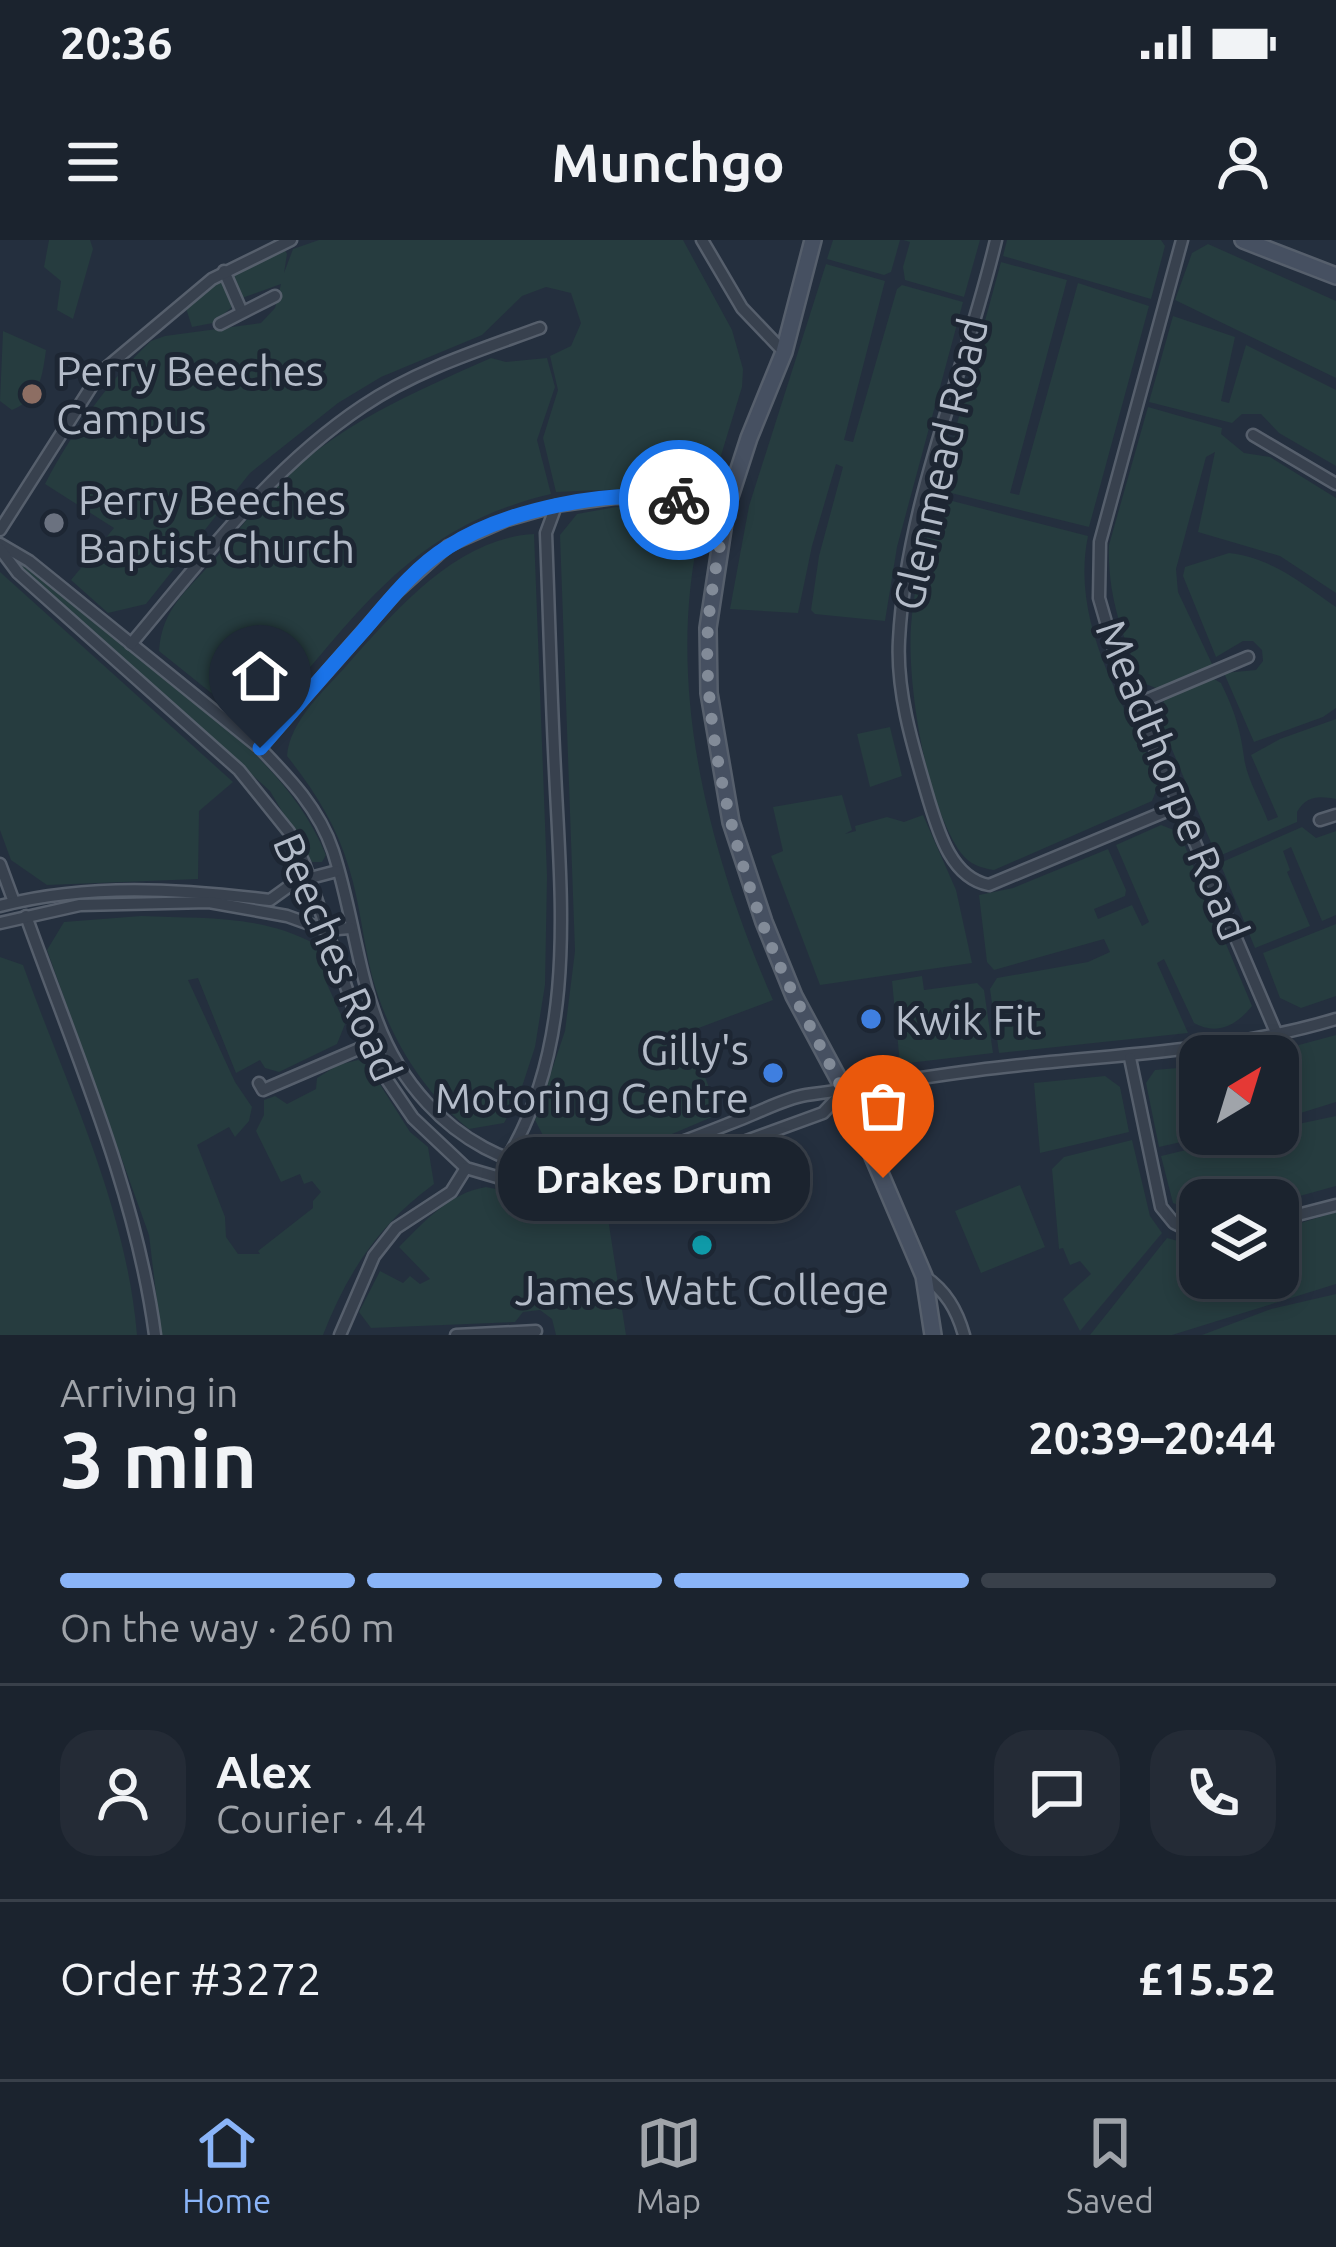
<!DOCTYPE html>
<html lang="en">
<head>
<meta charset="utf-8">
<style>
  body { margin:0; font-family:Ubuntu,sans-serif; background:#242b36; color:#f1f3f6; height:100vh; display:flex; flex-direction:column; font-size:45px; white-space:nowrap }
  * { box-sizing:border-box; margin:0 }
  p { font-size:39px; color:#a0a4aa }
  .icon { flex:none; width:66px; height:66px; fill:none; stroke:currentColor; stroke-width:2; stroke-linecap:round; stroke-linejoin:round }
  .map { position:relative; height:1095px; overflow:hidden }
  .details { display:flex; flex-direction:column; background:#1b232e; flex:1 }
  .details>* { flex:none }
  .needle { width:78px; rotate:38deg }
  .fabs { position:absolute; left:1179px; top:795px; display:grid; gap:24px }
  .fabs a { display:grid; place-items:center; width:120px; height:120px; border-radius:24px; background:#1b232e; box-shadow:0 6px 18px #0003,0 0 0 3px #39404a; font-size:60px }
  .pin { position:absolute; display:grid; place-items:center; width:102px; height:102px; color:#fff; margin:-123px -51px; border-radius:50% 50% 50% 0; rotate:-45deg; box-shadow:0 0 12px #0007 }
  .pin .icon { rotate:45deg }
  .courier { position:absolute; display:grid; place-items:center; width:120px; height:120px; margin:-60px; border:9px solid #1a73e8; border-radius:50%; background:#fff; color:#222; box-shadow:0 3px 15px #0007 }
  .bubble { position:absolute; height:84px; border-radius:36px; background:#1b232e; box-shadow:0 6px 18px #0003,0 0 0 3px #39404a; font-size:39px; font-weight:700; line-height:84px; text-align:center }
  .summary em { font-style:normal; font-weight:700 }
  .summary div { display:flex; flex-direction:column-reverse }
  .summary { display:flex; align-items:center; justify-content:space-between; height:204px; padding:0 60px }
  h1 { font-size:78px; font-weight:700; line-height:90px }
  .bar { display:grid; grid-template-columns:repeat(4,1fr); gap:18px 12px; align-content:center; height:144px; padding:0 60px }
  .bar i { height:15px; border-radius:9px; background:#39404a }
  .bar .active { background:#8ab4f8 }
  .bar p { grid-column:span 4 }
  .line { display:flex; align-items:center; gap:30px; padding:0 60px; border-top:3px solid #39404a }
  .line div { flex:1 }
  .round { display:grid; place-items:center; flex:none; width:126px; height:126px; border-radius:36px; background:#242b36 }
  .status { display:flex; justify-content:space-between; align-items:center; height:84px; padding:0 60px; background:#1b232e; direction:ltr }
  .status svg { height:33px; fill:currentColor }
  header { display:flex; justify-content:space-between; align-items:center; height:156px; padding:0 60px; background:#1b232e; font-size:54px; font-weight:700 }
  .menu { display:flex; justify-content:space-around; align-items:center; height:168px; border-top:3px solid #39404a; background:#1b232e; font-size:33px; color:#a0a4aa }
  .menu a { display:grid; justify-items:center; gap:6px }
  .menu .active { color:#8ab4f8 }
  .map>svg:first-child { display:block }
  .green { fill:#263c3f }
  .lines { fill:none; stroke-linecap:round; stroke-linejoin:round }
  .street-casing { stroke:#565f6c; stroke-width:15 }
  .secondary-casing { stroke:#565f6c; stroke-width:20 }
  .street { stroke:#38414e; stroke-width:10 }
  .secondary { stroke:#465061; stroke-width:15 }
  .done { stroke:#828b98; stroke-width:12; stroke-dasharray:0 21.6 }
  .route { stroke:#1a73e8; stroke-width:15 }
  .education-dot { fill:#8d6e63; stroke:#1d2633; stroke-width:4.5 }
  .worship-dot { fill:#6b7280; stroke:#1d2633; stroke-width:4.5 }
  .shop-dot { fill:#3f7fe0; stroke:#1d2633; stroke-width:4.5 }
  .culture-dot { fill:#0f9aa8; stroke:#1d2633; stroke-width:4.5 }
  .labels { text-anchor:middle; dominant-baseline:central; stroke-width:10; stroke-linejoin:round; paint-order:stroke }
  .poi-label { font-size:42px; fill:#b4bcc9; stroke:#1d2633; text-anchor:start }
  .street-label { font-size:42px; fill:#b4bcc9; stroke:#1d2633 }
</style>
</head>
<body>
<div class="status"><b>20:36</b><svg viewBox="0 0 49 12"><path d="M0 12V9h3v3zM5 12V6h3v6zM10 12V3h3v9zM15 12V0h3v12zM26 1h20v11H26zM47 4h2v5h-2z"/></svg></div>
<header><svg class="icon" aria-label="menu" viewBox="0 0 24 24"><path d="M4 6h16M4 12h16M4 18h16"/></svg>Munchgo<svg class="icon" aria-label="person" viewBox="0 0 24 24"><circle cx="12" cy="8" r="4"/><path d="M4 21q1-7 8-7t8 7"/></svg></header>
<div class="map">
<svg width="1336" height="1095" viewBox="0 0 1336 1095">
  <rect width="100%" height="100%" fill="#242f3e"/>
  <!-- green -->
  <g class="green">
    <path d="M49 0H90L93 9 73 79 57 70 61 41 44 27Z"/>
    <path d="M319 0H683L732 90 743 129 742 147 715 235 696 250 672 247 556 252 543 198 558 150 550 116 571 106 581 83 571 53 546 47 522 56 482 95 381 137 338 163 250 233 146 364 108 373 71 340 114 288 45 244C71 194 109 140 151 101L165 96 261 83 275 68 281 44 242 58 233 33 284 8 287 14 284 33 293 9Z"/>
    <path d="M833 0H900L891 32 884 35 827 19Z"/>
    <path d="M903 0H980L964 57 905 40 903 27 910 2Z"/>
    <path d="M1007 0H1161L1165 6 1151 59 1003 16Z"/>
    <path d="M1208 4 1336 61V138L1175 60 1192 13Z"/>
    <path d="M1001 22 1067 40 1010 253 1019 255 1078 43 1149 66 1089 287 939 250Z"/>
    <path d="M826 24 885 41 844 200 853 202 897 49 902 45 963 62 897 307 885 381 815 374 811 370 819 316 843 227 836 224 812 306 798 373 730 369 749 266Z"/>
    <path d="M222 40 233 59 231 68 213 83 192 87 185 65Z"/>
    <path d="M1173 76 1235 97 1221 161 1229 163 1246 105 1336 150V226L1279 193 1261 174H1242L1232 183 1149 162Z"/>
    <path d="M3 91 46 110C42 138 40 158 12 170L0 161Z"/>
    <path d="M491 118 506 122 547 118 555 147 537 200 551 254C410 287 358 374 269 476L246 480 240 476 159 411C162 368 187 351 214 320 234 297 252 271 273 249 334 186 412 153 491 118Z"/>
    <path d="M1148 167 1222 188 1221 194 1244 213 1270 217 1336 258V353L1280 316 1198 292 1215 212 1206 217 1176 329 1178 352 1213 426 1161 450 1143 443C1123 400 1107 354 1109 305Z"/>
    <path d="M937 257 1088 296C1070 384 1124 464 1160 541L1152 561 994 630C981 628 969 624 961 613 926 564 907 446 911 386 914 343 927 299 937 257Z"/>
    <path d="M616 267 687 274 700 290C664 447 710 616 773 760L688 792 719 874C675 892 598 932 553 915L535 880 565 791 575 711 560 295 577 274Z"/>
    <path d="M534 294 547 636 545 745 535 807 519 856 504 883 469 889C422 851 388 795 372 736 363 701 360 663 349 628 337 586 314 550 287 516 290 480 324 451 347 425 395 371 456 298 534 294Z"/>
    <path d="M1229 313C1270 317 1303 344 1336 367V468L1323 477 1254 502 1224 433 1256 430 1263 421 1262 410 1253 401H1243L1216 417 1183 336 1185 327Z"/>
    <path d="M15 317C63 355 111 394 159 433 224 486 293 535 326 615L322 622H312L270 551 11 318Z"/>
    <path d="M0 332 233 542 199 571 198 639 47 645 11 620 0 590Z"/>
    <path d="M1212 438 1221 443C1234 470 1240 487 1244 517 1246 537 1261 562 1268 581L1278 577 1251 515 1280 499 1336 479V559C1319 556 1307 555 1297 572V582L1217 617 1158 476 1166 456Z"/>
    <path d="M890 487 902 536 870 547 857 494Z"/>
    <path d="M842 555 852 590 845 594 856 591 855 586 887 577 904 582 923 575 956 650 972 723 820 745 771 616 783 611 773 567Z"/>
    <path d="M1161 585 1179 592 1252 766C1237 785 1217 796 1194 783L1164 719 1157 723 1188 793 999 813 990 749 997 738 1088 722 1110 712 1104 699 994 730 987 722 979 655 1013 648 1108 609 1126 650 1125 656 1094 669 1098 679 1132 665 1142 686 1149 682 1116 605Z"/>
    <path d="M1302 587 1316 598 1336 591V675L1322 681 1291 607 1283 611 1290 630 1287 632 1310 686 1255 708 1220 623Z"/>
    <path d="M141 676C202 679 262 674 317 705L327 744 345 784 337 804 279 832 265 828 260 820 236 833 198 738 188 740 235 842 252 867 249 881 235 897 229 887 197 905 225 977 226 997 238 1014H260L258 1011 313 968V961L321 952 312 941 304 944 300 934 281 942 256 891 264 875V860L275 856 287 864 316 849 317 838 338 825 358 820 367 824 410 892 428 907 434 944C379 984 347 1033 323 1095H161L149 995 47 710 64 682Z"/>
    <path d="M1336 684V756L1301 768 1280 758 1263 713Z"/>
    <path d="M0 717 23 725C67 847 126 965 137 1095H0Z"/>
    <path d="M922 736 924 750 977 743 984 750 993 813 900 824 892 741Z"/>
    <path d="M1336 795V862L1278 880V816H1258Z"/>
    <path d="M1200 826V894H1216L1159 907 1146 843 1155 830Z"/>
    <path d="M1105 836 1120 847 1129 892 1040 913 1034 843Z"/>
    <path d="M1336 876V946L1278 962 1200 960V974L1173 963 1161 916 1228 900 1278 894 1279 888Z"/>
    <path d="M1132 900 1150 976 1162 993 1080 1091 1063 1059 1091 1034 1080 1021 1070 1025 1063 1008 1059 1009 1052 929 1064 917Z"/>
    <path d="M1020 945 1045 1007 981 1033 955 971Z"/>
    <path d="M486 947 554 961 605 959 626 1095H556L552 1079 540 1070 523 1072 515 1082 371 1088 359 1072 380 1031 403 1043 410 1036 420 1044 430 1039 399 1007C424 982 449 953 486 947Z"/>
    <path d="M1336 972V1044L1172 1095H1090L1167 998 1200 1007V1038H1278V990Z"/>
    <path d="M1336 1054V1095H1202L1271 1069Z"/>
  </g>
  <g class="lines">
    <defs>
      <g id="street">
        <path d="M702 0 742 68 784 112"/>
        <path d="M996 0C965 132 906 263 899 400 896 454 914 510 929 561 939 594 952 638 989 645L1181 565"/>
        <path d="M1182 0 1100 302 1099 358 1117 420 1278 797"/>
        <path d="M224 31 241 70"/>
        <path d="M220 84 275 56"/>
        <path d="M1253 195 1336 244"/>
        <path d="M0 290 100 133 212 39 291 0"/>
        <path d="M0 304 29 321 260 508C290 539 319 569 333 611 362 700 358 789 427 863 459 898 506 926 554 928 621 930 685 901 746 877 764 870 786 858 806 855 869 847 931 835 995 828 1110 814 1224 813 1336 779"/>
        <path d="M0 309 18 333 239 530 289 592 304 623 355 773 383 834 413 878 466 928 531 947 609 951 823 873 842 853"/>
        <path d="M131 404C202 320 270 228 363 166 416 130 480 110 540 88"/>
        <path d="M1137 464 1248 417"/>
        <path d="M260 508 396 353 448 306 507 280 556 266 614 258 666 257 726 269"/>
        <path d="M1320 580 1336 575"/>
        <path d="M0 624 14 662"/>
        <path d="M0 666C88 643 181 649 270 660L295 642 337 631"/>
        <path d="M26 676C75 813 136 951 155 1095"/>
        <path d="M0 683 80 665 209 662 287 676 326 690 350 688"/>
        <path d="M1130 818 1161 967 1174 983 1200 996"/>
        <path d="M259 843 263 850 368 805"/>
        <path d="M508 917C577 801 561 660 555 531 551 452 549 372 546 293L556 266"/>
        <path d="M1278 980 1336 965"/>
        <path d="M924 1036C946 1051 957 1070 964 1095"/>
        <path d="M340 1095 374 1016 396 988 451 952 466 928"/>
        <path d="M456 1095 536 1091"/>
      </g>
      <g id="secondary">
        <path d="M813 0 784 112 749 198 726 269 708 388 709 453 731 582 764 682 794 756 845 851 924 1036 933 1095"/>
        <path d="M1243 0 1336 36"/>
      </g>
    </defs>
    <!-- street casing -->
    <use href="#street" class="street-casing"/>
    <!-- secondary casing -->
    <use href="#secondary" class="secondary-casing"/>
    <!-- street -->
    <use href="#street" class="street"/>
    <!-- secondary -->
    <use href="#secondary" class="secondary"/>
  </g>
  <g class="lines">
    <!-- done -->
    <path class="done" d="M679 260 726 269C720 308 711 347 708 387 701 496 744 660 795 757 826 817 857 876 883 938"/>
    <!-- route -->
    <path class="route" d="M260 508C294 469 328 430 363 391 388 362 415 327 448 307 505 270 612 247 679 260"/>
  </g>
  <!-- markers -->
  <circle class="education-dot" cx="32" cy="154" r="12"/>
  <circle class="worship-dot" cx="54" cy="283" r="12"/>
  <g class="shop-dot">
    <circle cx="871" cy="779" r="12"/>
    <circle cx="773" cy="833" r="12"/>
  </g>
  <circle class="culture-dot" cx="702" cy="1005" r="12"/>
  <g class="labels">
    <!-- poi labels -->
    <g class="poi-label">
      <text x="56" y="130">Perry Beeches<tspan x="56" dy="48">Campus</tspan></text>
      <text x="78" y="259">Perry Beeches<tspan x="78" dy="48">Baptist Church</tspan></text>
      <text x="895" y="779">Kwik Fit</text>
      <text x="749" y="809" text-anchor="end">Gilly's<tspan x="749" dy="48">Motoring Centre</tspan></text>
      <text x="702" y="1049" text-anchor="middle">James Watt College</text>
    </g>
    <!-- street labels -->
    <g class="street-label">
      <text transform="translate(940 224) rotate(-77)">Glenmead Road</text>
      <text transform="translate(1173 540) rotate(68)">Meadthorpe Road</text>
      <text transform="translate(338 717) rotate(67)">Beeches Road</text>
    </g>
  </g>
</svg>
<div class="fabs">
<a><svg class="needle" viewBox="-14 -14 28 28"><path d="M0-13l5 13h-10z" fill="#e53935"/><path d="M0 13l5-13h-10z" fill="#a0a4aa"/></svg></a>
<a><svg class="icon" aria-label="layers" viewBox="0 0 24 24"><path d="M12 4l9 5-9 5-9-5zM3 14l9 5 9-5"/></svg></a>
</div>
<div class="pin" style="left:883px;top:938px;background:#ea580c"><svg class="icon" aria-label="bag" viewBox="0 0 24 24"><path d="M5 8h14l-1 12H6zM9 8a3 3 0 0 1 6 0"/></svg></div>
<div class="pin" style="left:260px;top:508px;background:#1f2937"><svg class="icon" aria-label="home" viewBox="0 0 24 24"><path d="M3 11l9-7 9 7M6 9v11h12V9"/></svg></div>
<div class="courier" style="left:679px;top:260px"><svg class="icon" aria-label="bike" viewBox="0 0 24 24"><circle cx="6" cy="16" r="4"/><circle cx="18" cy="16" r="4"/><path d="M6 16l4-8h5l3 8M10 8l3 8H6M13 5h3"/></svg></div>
<div class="bubble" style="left:498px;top:897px;width:312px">Drakes Drum</div>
</div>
<section class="details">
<div class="summary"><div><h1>3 min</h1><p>Arriving in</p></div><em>20:39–20:44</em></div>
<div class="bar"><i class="active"></i><i class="active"></i><i class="active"></i><i></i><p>On the way · 260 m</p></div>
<div class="line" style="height:216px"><a class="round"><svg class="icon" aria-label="person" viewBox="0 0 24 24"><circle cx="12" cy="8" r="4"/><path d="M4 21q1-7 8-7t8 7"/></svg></a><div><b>Alex</b><p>Courier · 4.4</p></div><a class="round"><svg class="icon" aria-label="chat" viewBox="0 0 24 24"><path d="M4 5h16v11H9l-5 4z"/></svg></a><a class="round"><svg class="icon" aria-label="phone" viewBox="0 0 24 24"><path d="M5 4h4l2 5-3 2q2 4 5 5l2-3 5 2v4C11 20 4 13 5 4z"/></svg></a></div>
<div class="line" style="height:156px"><div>Order #3272</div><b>£15.52</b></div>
</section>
<nav class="menu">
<a class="active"><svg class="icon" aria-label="home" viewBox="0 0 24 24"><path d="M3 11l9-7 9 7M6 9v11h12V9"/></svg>Home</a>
<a><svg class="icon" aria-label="map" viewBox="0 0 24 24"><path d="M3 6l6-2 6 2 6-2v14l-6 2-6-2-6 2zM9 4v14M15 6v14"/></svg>Map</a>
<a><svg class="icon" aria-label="saved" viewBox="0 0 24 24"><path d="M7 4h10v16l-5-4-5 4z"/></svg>Saved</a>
</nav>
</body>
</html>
